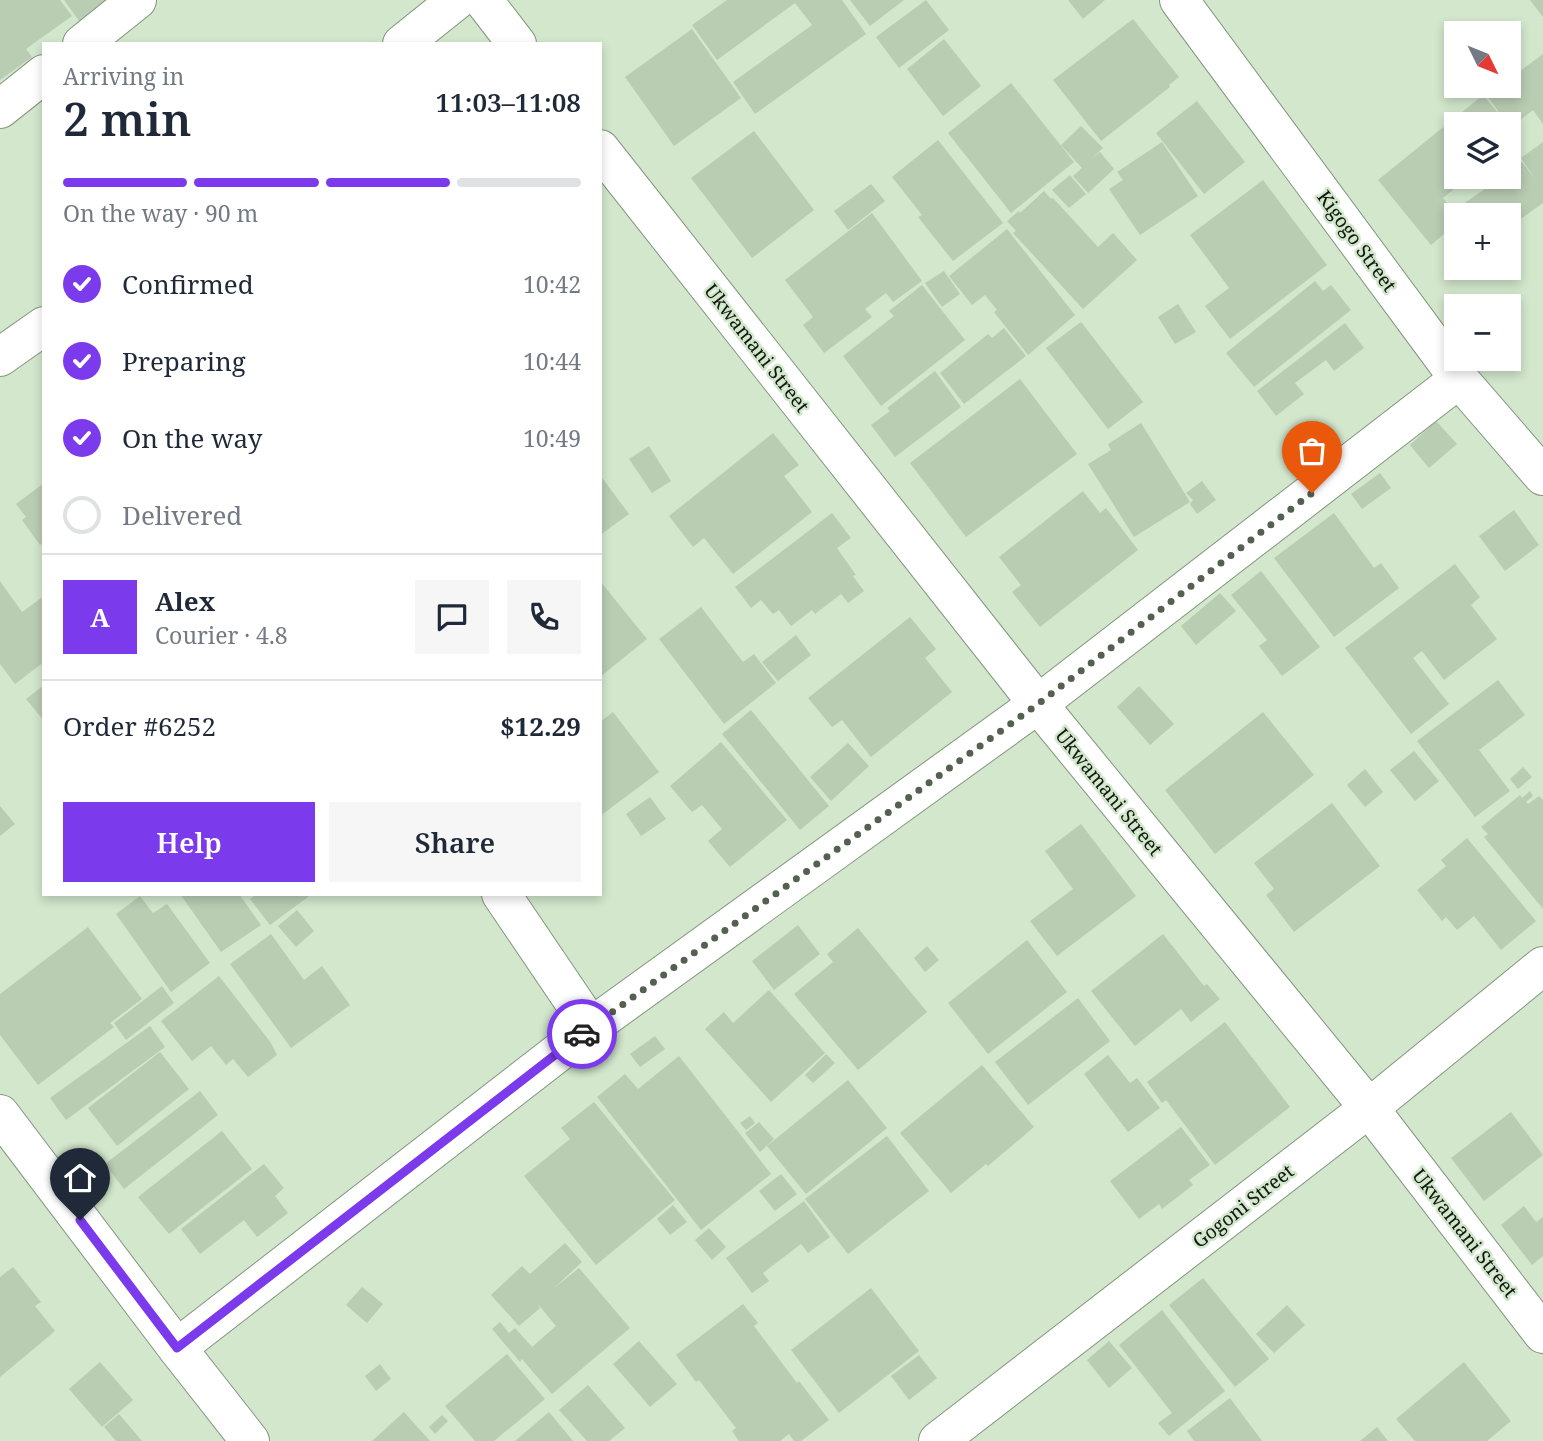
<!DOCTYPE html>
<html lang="en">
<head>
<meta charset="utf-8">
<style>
  body { margin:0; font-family:"Noto Serif",serif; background:#f6f6f7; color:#1f2937; height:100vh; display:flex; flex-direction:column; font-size:26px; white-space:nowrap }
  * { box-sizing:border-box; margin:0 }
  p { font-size:23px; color:#747a83 }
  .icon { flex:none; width:38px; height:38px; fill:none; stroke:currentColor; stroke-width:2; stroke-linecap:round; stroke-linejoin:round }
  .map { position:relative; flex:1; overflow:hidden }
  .panel { position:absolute; left:42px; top:42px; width:560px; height:854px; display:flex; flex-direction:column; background:#fff; border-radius:0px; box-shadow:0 4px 10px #0003 }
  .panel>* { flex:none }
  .needle { width:46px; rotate:133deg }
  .tools { position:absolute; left:1444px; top:21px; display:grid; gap:14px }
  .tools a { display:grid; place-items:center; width:77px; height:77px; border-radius:0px; background:#fff; box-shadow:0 4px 10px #0003; font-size:35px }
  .pin { position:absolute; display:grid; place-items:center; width:60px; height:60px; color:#fff; margin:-72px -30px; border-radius:50% 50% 50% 0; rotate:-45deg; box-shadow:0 0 7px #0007 }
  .pin .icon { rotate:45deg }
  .courier { position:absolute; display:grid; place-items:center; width:70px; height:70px; margin:-35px; border:5px solid #7c3aed; border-radius:50%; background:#fff; color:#222; box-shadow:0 2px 9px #0007 }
  .overview em { font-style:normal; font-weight:600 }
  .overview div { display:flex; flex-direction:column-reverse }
  .overview { display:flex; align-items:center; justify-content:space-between; height:119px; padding:0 21px }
  h1 { font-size:46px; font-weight:600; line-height:52px }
  .bar { display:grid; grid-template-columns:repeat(4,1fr); gap:10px 7px; align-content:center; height:84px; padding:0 21px }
  .bar i { height:9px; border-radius:5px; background:#e0e1e3 }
  .bar .on { background:#7c3aed }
  .bar p { grid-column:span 4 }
  .line { display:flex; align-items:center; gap:18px; padding:0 21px; border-top:2px solid #e0e1e3 }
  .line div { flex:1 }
  .round { display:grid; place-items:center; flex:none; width:74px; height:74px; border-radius:0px; background:#f6f6f7 }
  ol { padding:0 21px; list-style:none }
  li { display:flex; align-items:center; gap:21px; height:77px }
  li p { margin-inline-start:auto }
  li .icon { padding:7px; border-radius:50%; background:#7c3aed; color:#fff; stroke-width:4 }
  li:last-child { color:#747a83 }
  li i { width:38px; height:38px; border:4px solid #e0e1e3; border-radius:50% }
  .primary-button { display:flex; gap:14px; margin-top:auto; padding:14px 21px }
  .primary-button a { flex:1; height:80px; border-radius:0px; background:#7c3aed; color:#fff; font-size:28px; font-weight:600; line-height:80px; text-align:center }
  .primary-button a+a { background:#f6f6f7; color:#1f2937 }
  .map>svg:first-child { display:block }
  .building { fill:#b9cdb3 }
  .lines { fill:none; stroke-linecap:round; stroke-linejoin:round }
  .minor-casing { stroke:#83967e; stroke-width:40 }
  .secondary-casing { stroke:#83967e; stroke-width:40 }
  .minor { stroke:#fff; stroke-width:38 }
  .secondary { stroke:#fff; stroke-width:38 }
  .done { stroke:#546050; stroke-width:7; stroke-dasharray:0 12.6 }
  .route { stroke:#7c3aed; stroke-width:9 }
  .labels { text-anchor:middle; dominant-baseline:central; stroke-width:5; stroke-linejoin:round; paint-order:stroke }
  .street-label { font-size:19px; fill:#10170e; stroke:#d2e7cc }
</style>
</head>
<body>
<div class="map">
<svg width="1543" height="1441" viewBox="0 0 1543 1441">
  <rect width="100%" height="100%" fill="#d2e7cc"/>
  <!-- building -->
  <g class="building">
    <path d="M0 0H60L72 16 26 49 32 57 0 80Z"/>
    <path d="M64 0H108L79 21Z"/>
    <path d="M727 0H842L866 34 755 114 733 82 812 25 795 3 717 60 692 25Z"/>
    <path d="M850 0H904L870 26Z"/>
    <path d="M926 0 949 30 899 68 876 37Z"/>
    <path d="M1068 0H1105L1083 19Z"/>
    <path d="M1530 0H1543V17Z"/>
    <path d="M1133 19 1179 77 1169 85 1170 87 1101 141 1053 80Z"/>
    <path d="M692 29 741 98 674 146 625 77Z"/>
    <path d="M944 39 981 86 943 116 907 69Z"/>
    <path d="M1543 54V124L1533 110 1510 128 1517 137 1508 145V124H1456V177H1469L1443 198 1456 215V224L1431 245 1378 180 1483 95 1505 121 1488 97 1505 86H1508V80Z"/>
    <path d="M1011 83 1074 162 1011 213 948 133Z"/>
    <path d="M1197 101 1245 162 1204 194 1156 133Z"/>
    <path d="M1081 126 1103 148 1091 159 1100 152 1114 169 1088 193 1073 176 1082 168 1061 145Z"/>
    <path d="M754 131 814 210 752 258 691 178Z"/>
    <path d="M938 140 1003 223 953 261 918 217 922 215 892 177Z"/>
    <path d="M1162 142 1198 196 1140 235 1109 189 1123 180 1117 172Z"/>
    <path d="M1543 142V203L1508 228V215H1460L1456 209 1502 177H1508V172L1522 162 1535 179 1521 158Z"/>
    <path d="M1070 175 1086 194 1069 208 1052 190Z"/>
    <path d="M1263 180 1327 265 1230 339 1205 306 1229 288 1190 235Z"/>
    <path d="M871 184 885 201 848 230 834 211Z"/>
    <path d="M1044 191 1051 199 1053 198 1098 247 1113 233 1137 260 1083 309 1013 233 1016 231 1007 221 1019 211 1020 213Z"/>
    <path d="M872 213 922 281 893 302 886 293 865 309 872 317 824 353 803 325 813 317 785 280Z"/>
    <path d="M1007 229 1075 315 1028 355 994 312 997 310 985 295 972 305 949 276Z"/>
    <path d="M944 271 960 294 942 307 925 283Z"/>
    <path d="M1315 281 1323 291 1331 285 1351 310 1254 387 1226 353Z"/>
    <path d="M922 285 965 340 881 406 843 356 894 316 889 311Z"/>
    <path d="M1178 304 1196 332 1175 344 1158 317Z"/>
    <path d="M1081 322 1143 402 1108 429 1046 348Z"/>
    <path d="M1345 323 1364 348 1334 371 1326 360 1295 383 1304 394 1276 416 1257 391Z"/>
    <path d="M1004 328 1026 356 964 404 940 373 988 334 992 338Z"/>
    <path d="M935 371 961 407 895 457 871 425 890 411 887 408Z"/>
    <path d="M1020 379 1077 454 966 537 910 463Z"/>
    <path d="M1436 421 1457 444 1429 468 1410 445Z"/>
    <path d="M1141 423 1190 502 1134 537 1088 464 1111 450 1108 444Z"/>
    <path d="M773 433 799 465 784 476 812 512 733 574 704 538 693 547 669 516Z"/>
    <path d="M649 446 671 481 652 493 629 459Z"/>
    <path d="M1380 473 1391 488 1362 509 1351 494Z"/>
    <path d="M600 475 629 514 600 535Z"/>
    <path d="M1202 481 1216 500 1197 514 1190 504 1193 500 1186 493Z"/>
    <path d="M44 483V542L40 545 22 520 26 517 16 504Z"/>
    <path d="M1083 491 1100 513 1106 508 1138 550 1040 627 1012 592 1021 585 999 557Z"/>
    <path d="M1514 510 1539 545 1505 571 1479 536Z"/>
    <path d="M832 513 851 538 837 548 856 575 853 576 864 591 848 603 841 594 815 614 812 610 791 626 779 610 773 614 761 600 751 608 735 587Z"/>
    <path d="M1334 513 1374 568 1381 563 1399 588 1334 637 1274 558Z"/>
    <path d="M1455 564 1480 597 1471 605 1497 639 1444 680 1422 651 1413 658 1449 704 1411 734 1345 648Z"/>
    <path d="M1261 571 1320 647 1282 676 1259 646 1267 640 1231 595Z"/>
    <path d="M0 581 22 612 44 596V662L15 684 0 664Z"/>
    <path d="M600 581 647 639 600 677Z"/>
    <path d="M1220 593 1236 611 1196 645 1181 626Z"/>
    <path d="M701 607 743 662 754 654 776 683 724 724 659 639Z"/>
    <path d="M910 617 936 649 925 658 952 692 871 757 842 720 832 727 808 698Z"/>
    <path d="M796 635 811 655 778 681 762 662Z"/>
    <path d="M1498 680 1525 715 1479 750 1510 791 1475 817 1417 741Z"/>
    <path d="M44 685V721L26 699Z"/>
    <path d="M1139 686 1174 724 1150 745 1117 707Z"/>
    <path d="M751 710 829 806 800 830 722 734Z"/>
    <path d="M613 712 659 772 600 816V722Z"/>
    <path d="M1263 712 1314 775 1215 854 1165 790Z"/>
    <path d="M721 742 787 820 730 867 708 841 722 829 702 805 692 812 670 786Z"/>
    <path d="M848 743 869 766 831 801 810 777Z"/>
    <path d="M1414 751 1439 781 1415 801 1390 770Z"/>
    <path d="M1523 767 1532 777 1518 789 1510 779Z"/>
    <path d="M1365 769 1383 792 1365 807 1347 785Z"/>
    <path d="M1530 791 1533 796 1526 802 1528 804 1539 796 1543 800V909L1484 837 1488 834 1481 827 1520 795 1522 798Z"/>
    <path d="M650 797 666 819 641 836 626 814Z"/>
    <path d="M1332 803 1380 866 1294 932 1266 895 1274 889 1254 863Z"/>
    <path d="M0 806 15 824 0 836Z"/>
    <path d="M1081 824 1136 896 1057 956 1030 921 1073 889 1045 851Z"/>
    <path d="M1467 838 1536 921 1501 950 1474 916 1457 930 1446 917 1442 921 1417 890 1446 866 1441 860Z"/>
    <path d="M180 894H239L261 925 221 952Z"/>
    <path d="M257 894H312L270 925 250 899Z"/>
    <path d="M140 896 153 913 167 904 210 963 171 992 116 914Z"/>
    <path d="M297 910 314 931 296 947 278 926Z"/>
    <path d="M798 925 820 954 774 990 752 961Z"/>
    <path d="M88 927 142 999 110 1023 114 1027 38 1085 0 1035V994Z"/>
    <path d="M858 928 927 1012 858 1070 794 994 833 962 827 954Z"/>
    <path d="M271 934 304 980 322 966 350 1005 291 1048 230 964Z"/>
    <path d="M1163 934 1204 986 1207 984 1220 999 1191 1022 1181 1009 1135 1046 1091 991Z"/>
    <path d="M1027 940 1067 992 988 1054 948 1003Z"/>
    <path d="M927 946 939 960 925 972 914 958Z"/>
    <path d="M219 976 271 1043 277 1055 248 1077 233 1059 226 1065 211 1046 192 1061 161 1021Z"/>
    <path d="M162 986 174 1003 126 1040 114 1023Z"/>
    <path d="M769 990 825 1053 771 1102 705 1029 724 1012 733 1023Z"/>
    <path d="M1078 998 1110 1041 1028 1105 995 1062Z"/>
    <path d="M1225 1022 1290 1107 1215 1165 1166 1100 1162 1103 1147 1082Z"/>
    <path d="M150 1026 165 1047 66 1120 50 1098Z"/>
    <path d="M655 1036 665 1049 640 1067 630 1054Z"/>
    <path d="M160 1052 189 1089 117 1146 88 1108Z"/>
    <path d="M826 1054 835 1063 813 1083 805 1075Z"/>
    <path d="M1108 1055 1130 1083 1137 1078 1160 1108 1128 1132 1084 1074Z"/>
    <path d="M679 1056 771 1174 701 1230 597 1097 625 1074 638 1089Z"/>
    <path d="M982 1065 1034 1127 988 1166 986 1164 951 1193 900 1133Z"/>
    <path d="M848 1080 887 1128 806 1194 767 1146Z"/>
    <path d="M200 1091 218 1115 124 1189 105 1164Z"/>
    <path d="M594 1102 675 1200 596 1265 524 1176 570 1139 561 1128Z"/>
    <path d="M1511 1112 1543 1155 1484 1201 1451 1158Z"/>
    <path d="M750 1116 755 1123 746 1130 740 1123Z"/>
    <path d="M759 1122 774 1139 760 1152 745 1133Z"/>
    <path d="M1181 1127 1210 1165 1189 1180 1193 1185 1162 1209 1159 1204 1139 1219 1110 1181Z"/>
    <path d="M222 1131 252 1169 169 1234 138 1197Z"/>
    <path d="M887 1136 929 1191 848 1254 805 1199Z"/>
    <path d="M264 1164 284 1188 275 1196 288 1213 257 1237 244 1220 200 1254 181 1229Z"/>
    <path d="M781 1174 797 1194 775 1211 759 1191Z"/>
    <path d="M804 1201 830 1237 808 1253 801 1244 763 1273 769 1281 752 1293 726 1258Z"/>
    <path d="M673 1205 687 1222 670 1235 657 1219Z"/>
    <path d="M1524 1206 1536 1222 1543 1217V1256L1532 1265 1501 1225Z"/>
    <path d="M709 1228 726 1247 712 1260 695 1240Z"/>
    <path d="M565 1243 582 1262 553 1289 579 1268 630 1328 552 1394 522 1359 520 1362 492 1329 500 1322 509 1333 515 1328 532 1347 556 1326 537 1303 540 1308 519 1326 491 1295 522 1266 530 1274Z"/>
    <path d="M13 1267 41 1302 35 1306 55 1331 0 1377V1277Z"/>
    <path d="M1203 1278 1269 1359 1235 1387 1169 1305Z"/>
    <path d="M362 1287 383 1304 367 1323 346 1305Z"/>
    <path d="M871 1288 919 1351 839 1413 791 1350Z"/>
    <path d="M743 1304 758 1323 754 1326 797 1383 799 1381 829 1420 801 1441H794L789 1434 780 1441H739L732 1431 736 1428 699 1380 696 1382 676 1355Z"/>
    <path d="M1287 1305 1305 1325 1274 1353 1256 1334Z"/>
    <path d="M1162 1310 1225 1391 1169 1436 1158 1423 1172 1413 1119 1345Z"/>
    <path d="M639 1341 677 1384 650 1407 613 1364Z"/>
    <path d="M1109 1341 1132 1368 1109 1388 1087 1360Z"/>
    <path d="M507 1354 545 1399 494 1441H475L445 1406Z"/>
    <path d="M919 1355 937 1378 909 1400 891 1376Z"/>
    <path d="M100 1362 133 1400 102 1427 69 1389Z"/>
    <path d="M1464 1362 1511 1421 1487 1441H1415L1396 1419Z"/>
    <path d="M380 1364 391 1379 376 1391 365 1376Z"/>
    <path d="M588 1385 625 1428 609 1441H587L559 1410Z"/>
    <path d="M1230 1398 1262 1441H1194L1187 1431Z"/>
    <path d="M404 1412 430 1441H372Z"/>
    <path d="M549 1412 573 1441H515Z"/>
    <path d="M119 1414 142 1441H116L104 1427Z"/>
    <path d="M442 1415 448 1421 435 1434 429 1427Z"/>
    <path d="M1377 1427 1388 1441H1360Z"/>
  </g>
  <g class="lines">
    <defs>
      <g id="minor">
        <path d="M483 0 517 44"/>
        <path d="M1179 0 1459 379 1543 476"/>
        <path d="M82 44 137 0"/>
        <path d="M0 109 44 74"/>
        <path d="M600 149 1038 704 1369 1108 1543 1334"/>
        <path d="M501 894 591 1027"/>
        <path d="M0 1114 177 1348 250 1441"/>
        <path d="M177 1348 591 1027 1038 704 1459 379"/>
        <path d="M938 1441 1369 1108 1543 966"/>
      </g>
      <g id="secondary">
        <path d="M402 44 457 0"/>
        <path d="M0 357 44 326"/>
      </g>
    </defs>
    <!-- minor casing -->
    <use href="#minor" class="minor-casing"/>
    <!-- secondary casing -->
    <use href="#secondary" class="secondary-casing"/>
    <!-- minor -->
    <use href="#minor" class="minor"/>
    <!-- secondary -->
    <use href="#secondary" class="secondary"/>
  </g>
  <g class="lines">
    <!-- done -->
    <path class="done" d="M582 1034 1038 704 1312 493"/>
    <!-- route -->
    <path class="route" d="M80 1220 177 1348 582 1034"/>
  </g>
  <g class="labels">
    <!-- street labels -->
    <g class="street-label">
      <text transform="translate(1357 241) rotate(54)">Kigogo Street</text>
      <text transform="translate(757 348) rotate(52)">Ukwamani Street</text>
      <text transform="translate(1109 792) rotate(51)">Ukwamani Street</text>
      <text transform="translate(1243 1206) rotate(-38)">Gogoni Street</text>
      <text transform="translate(1465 1233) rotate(52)">Ukwamani Street</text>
    </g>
  </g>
</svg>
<div class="tools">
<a><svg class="needle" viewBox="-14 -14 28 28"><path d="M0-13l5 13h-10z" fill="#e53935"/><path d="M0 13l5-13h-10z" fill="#747a83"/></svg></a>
<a><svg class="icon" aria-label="layers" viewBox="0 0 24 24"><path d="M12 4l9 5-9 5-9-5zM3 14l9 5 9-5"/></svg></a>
<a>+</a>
<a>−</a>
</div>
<div class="pin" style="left:1312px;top:493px;background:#ea580c"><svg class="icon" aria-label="bag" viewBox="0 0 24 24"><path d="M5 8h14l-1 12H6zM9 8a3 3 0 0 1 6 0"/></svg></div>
<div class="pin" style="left:80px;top:1220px;background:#1f2937"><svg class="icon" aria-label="home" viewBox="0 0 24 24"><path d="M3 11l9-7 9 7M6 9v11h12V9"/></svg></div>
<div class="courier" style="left:582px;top:1034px"><svg class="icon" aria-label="car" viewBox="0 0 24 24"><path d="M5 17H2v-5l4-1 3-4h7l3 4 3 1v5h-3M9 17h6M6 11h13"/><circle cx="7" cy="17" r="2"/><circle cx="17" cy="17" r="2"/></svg></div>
<section class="panel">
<div class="overview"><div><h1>2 min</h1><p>Arriving in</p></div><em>11:03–11:08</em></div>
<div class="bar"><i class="on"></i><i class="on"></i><i class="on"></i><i></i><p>On the way · 90 m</p></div>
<ol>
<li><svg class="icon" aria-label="check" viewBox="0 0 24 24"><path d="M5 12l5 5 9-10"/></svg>Confirmed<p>10:42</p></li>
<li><svg class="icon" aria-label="check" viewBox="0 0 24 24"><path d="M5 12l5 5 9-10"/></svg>Preparing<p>10:44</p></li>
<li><svg class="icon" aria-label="check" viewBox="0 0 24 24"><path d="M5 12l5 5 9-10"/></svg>On the way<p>10:49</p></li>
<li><i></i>Delivered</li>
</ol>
<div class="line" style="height:126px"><b class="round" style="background:#7c3aed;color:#fff">A</b><div><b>Alex</b><p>Courier · 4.8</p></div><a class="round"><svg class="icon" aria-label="chat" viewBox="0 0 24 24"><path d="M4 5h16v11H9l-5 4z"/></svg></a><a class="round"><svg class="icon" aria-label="phone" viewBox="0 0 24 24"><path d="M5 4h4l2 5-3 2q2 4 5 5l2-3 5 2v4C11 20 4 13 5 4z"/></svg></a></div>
<div class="line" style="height:91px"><div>Order #6252</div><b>$12.29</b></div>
<div class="primary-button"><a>Help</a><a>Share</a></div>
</section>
</div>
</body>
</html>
